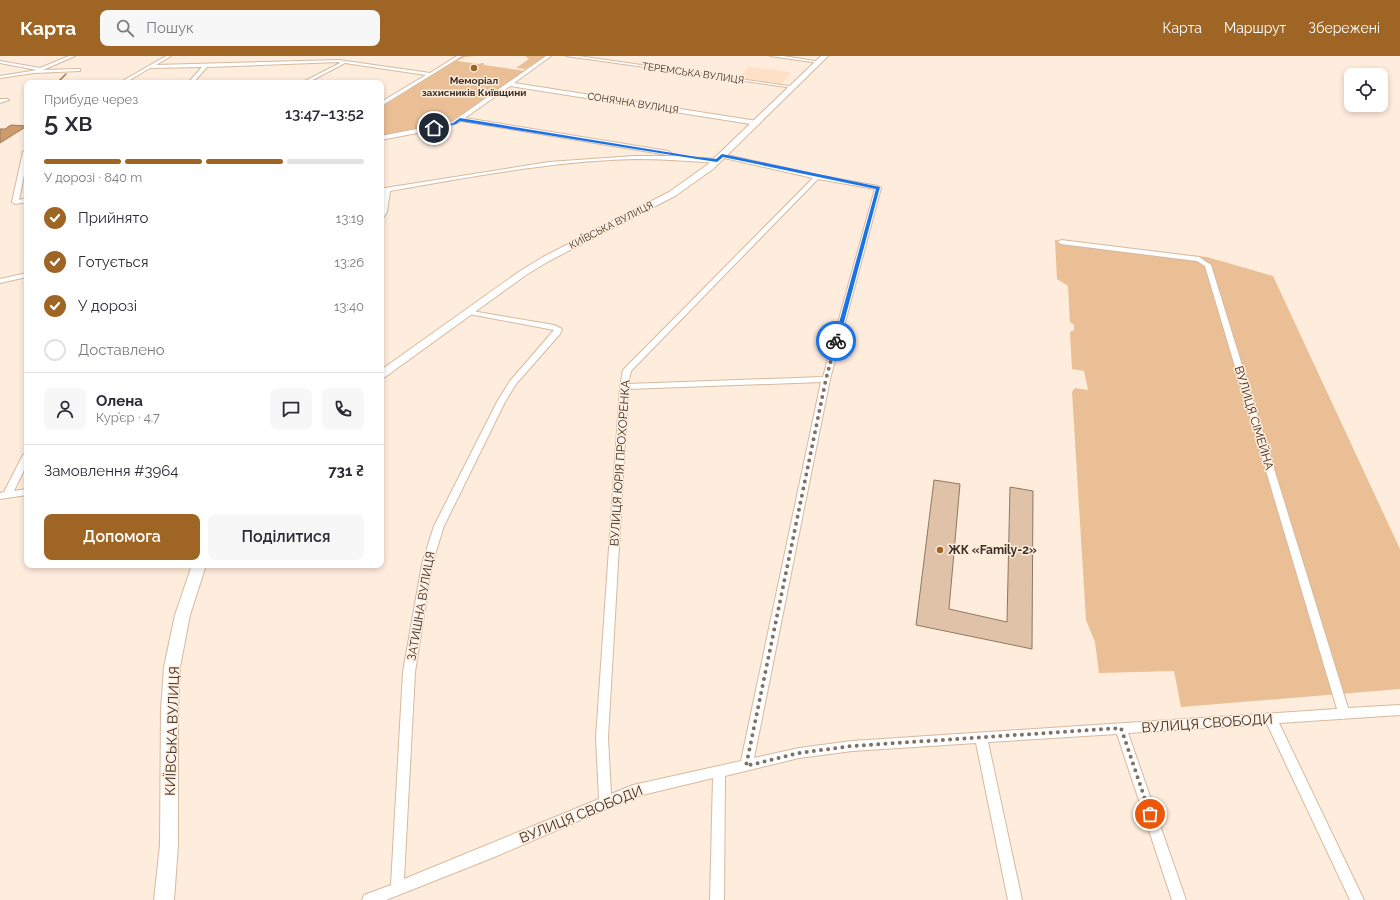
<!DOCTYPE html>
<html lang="uk">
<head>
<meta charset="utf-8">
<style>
  body { margin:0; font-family:Raleway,sans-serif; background:#f7f7f7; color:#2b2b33; height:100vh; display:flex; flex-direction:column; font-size:15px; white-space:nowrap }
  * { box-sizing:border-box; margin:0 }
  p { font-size:13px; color:#7c7c81 }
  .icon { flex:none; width:22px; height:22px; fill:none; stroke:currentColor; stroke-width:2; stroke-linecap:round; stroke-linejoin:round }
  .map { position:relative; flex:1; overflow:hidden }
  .drawer { position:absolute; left:24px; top:24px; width:360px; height:488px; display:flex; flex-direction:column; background:#fff; border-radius:8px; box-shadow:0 2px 6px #0003 }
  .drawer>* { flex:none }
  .controls { position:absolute; left:1344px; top:12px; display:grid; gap:8px }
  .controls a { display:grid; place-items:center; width:44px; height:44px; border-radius:8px; background:#fff; box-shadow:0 2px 6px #0003; font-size:20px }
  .pin { position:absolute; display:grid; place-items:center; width:34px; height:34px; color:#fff; margin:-17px; border:2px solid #fff; border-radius:50%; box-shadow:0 1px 4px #0007 }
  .courier { position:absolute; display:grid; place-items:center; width:40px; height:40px; margin:-20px; border:3px solid #1a73e8; border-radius:50%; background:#fff; color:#222; box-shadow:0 1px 5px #0007 }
  .overview em { font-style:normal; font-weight:600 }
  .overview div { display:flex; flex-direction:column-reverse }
  .overview { display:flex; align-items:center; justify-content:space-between; height:68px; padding:0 20px }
  h1 { font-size:26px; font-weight:600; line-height:30px }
  .bar { display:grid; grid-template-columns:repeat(4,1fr); gap:6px 4px; align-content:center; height:48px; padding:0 20px }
  .bar i { height:5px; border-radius:3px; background:#e1e1e2 }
  .bar .selected { background:#9e6524 }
  .bar p { grid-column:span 4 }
  .line { display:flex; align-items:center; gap:10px; padding:0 20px; border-top:1px solid #e1e1e2 }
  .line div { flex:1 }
  .round { display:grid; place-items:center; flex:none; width:42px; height:42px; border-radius:8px; background:#f7f7f7 }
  ol { padding:0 20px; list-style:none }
  li { display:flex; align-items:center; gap:12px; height:44px }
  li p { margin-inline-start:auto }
  li .icon { padding:4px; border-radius:50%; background:#9e6524; color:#fff; stroke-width:4 }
  li:last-child { color:#7c7c81 }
  li i { width:22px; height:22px; border:2px solid #e1e1e2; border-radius:50% }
  .cta { display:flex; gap:8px; margin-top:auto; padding:8px 20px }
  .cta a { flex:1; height:46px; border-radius:8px; background:#9e6524; color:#fff; font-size:16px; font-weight:600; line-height:46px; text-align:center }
  .cta a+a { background:#f7f7f7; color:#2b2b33 }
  header { display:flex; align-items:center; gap:24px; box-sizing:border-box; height:56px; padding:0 20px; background:#9e6524; color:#fff }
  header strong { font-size:19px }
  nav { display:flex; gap:22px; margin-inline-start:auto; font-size:14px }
  .search { width:280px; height:36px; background:#f7f7f7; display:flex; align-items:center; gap:10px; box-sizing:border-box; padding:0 14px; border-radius:8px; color:#7c7c81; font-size:15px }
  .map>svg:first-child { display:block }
  .built { fill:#fde0c6 }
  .green { fill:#eabf96 }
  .water { fill:#cb9b6c; stroke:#a07b57 }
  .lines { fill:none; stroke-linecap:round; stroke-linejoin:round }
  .stream { stroke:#a07b57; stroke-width:1.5 }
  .building { fill:#dfc2a7; stroke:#91775e }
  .street-casing { stroke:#d6ba9f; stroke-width:2 }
  .secondary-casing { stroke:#d6ba9f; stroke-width:2 }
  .street { fill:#fff; fill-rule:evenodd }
  .secondary { fill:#fff; fill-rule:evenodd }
  .route { fill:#1a73e8 }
  .done { stroke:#7f7165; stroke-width:4; stroke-dasharray:0 7.2 }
  .poi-dot { fill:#9e6524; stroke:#feecdc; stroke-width:1.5 }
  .labels { text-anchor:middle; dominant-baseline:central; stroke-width:3; stroke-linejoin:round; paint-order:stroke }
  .far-street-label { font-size:10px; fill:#3b2f25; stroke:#feecdc }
  .far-poi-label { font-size:10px; font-weight:bold; fill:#3b2f25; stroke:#feecdc }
  .street-label { font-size:12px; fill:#3b2f25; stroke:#feecdc }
  .poi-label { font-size:12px; font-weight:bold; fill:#3b2f25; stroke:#feecdc; text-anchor:start }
  .near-street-label { font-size:14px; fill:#3b2f25; stroke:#feecdc }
</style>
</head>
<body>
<header>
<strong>Карта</strong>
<div class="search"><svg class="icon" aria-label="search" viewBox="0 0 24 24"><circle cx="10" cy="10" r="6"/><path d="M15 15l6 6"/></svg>Пошук</div>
<nav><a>Карта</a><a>Маршрут</a><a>Збережені</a></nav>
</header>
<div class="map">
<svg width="1400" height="844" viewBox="0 0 1400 844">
  <rect width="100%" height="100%" fill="#feecdc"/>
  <!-- built -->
  <path class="built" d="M749 11 782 15 791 17 781 28 738 22Z"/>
  <!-- green -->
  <g class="green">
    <path d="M463 0H473L465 1 457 5 479 8 482 7H484V9L525 15 451 67 381 80V51Z"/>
    <path d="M525 0H547L525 13 516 12 529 3Z"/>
    <path d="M1055 184 1207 201 1273 220 1400 493V633L1181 651 1174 615 1099 617 1095 586 1086 564 1072 336 1075 332 1088 334 1084 315 1072 313 1070 276 1074 274V269L1070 266 1068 230 1057 223Z"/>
  </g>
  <!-- water -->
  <path class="water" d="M11 69 27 70 0 87V73H5Z"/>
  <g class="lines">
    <!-- stream -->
    <path class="stream" d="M57 27 66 18"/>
  </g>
  <!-- building -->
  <path class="building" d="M934 424 960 428 949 553 1007 566 1010 431 1033 435 1032 593 916 569Z"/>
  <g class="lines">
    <defs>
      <g id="street">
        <path d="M69 0H75L43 14 78 13H80V15L34 17 0 22V20L37 14 0 7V5L40 12Z"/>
        <path d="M166 0H171L156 9 339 4 430 17 457 0H462L381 50V46L426 19 345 7 307 27H301L340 7 339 6 207 11 193 27H188L202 11 150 12 125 27H119Z"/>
        <path d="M546 0H551L514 27 757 65 760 67 757 69 510 30 465 62 668 95 671 97 668 99 461 65 448 71 381 84V80L452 66Z"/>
        <path d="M566 0H578L796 31 794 32Z"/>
        <path d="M770 0H783L821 6 819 7Z"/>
        <path d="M0 43H7L9 44 0 47Z"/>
        <path d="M27 94V104L19 144 27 142V146L15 148 12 146 23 96Z"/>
        <path d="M722 98 817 119 878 130 881 132 830 323 754 702 799 692 852 685 1337 653 1205 210 1197 205 1061 188 1058 186 1061 184 1199 201 1211 209 1348 652 1400 649V659L1279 667 1364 844H1350L1267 668 1128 677 1186 844H1172L1117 678 988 686 1022 844H1008L976 687 852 695 799 702 725 720 724 844H710L713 722 634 741 492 802 386 844H362L364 839 391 829 403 616 422 508 434 470 497 346 510 325 554 274 469 258 465 256 466 254 554 269 562 273 560 278 516 328 505 346 444 470 432 508 415 616 404 823 599 743 596 682 620 331 623 314 813 122 720 101V99ZM818 123 875 133 823 321 628 328 631 315ZM821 326 741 705 633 729 611 738 608 682 628 333Z"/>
        <path d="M634 100H676L717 103 720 105 717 107C690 105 662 103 635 103 552 105 470 121 390 135L387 156 383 162 381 163 384 136 381 137V133L385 132 549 106Z"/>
        <path d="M27 217V221L0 227V223Z"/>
        <path d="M27 396V408L14 435 27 433V439L0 443V437L4 436 23 399Z"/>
      </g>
      <g id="secondary">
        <path d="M821 0H828L713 113 675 140 549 205 526 219 385 321 381 322V314L520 215 543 201 669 136 707 109Z"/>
        <path d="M192 509H206L190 559 180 611 178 654V789L174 844H154L160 789 161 654 164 611 175 559Z"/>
      </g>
    </defs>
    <!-- street casing -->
    <use href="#street" class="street-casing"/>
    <!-- secondary casing -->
    <use href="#secondary" class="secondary-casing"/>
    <!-- street -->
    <use href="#street" class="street"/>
    <!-- secondary -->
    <use href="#secondary" class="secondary"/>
  </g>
  <!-- route -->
  <path class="route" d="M460 62 697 101 716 103 722 98 880 131 839 285 836 286 834 285 876 133 723 101 717 106 697 103 460 65 456 68 434 73 432 72 453 67Z"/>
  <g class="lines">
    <!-- done -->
    <path class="done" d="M836 285 826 323 746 710 799 697 852 690 1121 672 1150 758"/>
  </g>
  <!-- markers -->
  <g class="poi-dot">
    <circle cx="474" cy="12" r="4"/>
    <circle cx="940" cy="494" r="4"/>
  </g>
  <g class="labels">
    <!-- far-street labels -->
    <g class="far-street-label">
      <text transform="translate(693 17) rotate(8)">ТЕРЕМСЬКА ВУЛИЦЯ</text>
      <text transform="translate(633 47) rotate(9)">СОНЯЧНА ВУЛИЦЯ</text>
      <text transform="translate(611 169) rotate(-27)">КИЇВСЬКА ВУЛИЦЯ</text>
    </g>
    <!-- far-poi labels -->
    <g class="far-poi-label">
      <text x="474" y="24">Меморіал<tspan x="474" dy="12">захисників Київщини</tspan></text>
    </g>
    <!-- street labels -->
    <g class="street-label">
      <text transform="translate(1254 362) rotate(73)">ВУЛИЦЯ СІМЕЙНА</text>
      <text transform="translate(620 407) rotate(-86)">ВУЛИЦЯ ЮРІЯ ПРОХОРЕНКА</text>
      <text transform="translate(421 550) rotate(-80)">ЗАТИШНА ВУЛИЦЯ</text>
    </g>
    <!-- poi labels -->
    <g class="poi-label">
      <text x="948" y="494">ЖК «Family-2»</text>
    </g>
    <!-- near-street labels -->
    <g class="near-street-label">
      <text transform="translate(1207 667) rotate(-4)">ВУЛИЦЯ СВОБОДИ</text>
      <text transform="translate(172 675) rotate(-88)">КИЇВСЬКА ВУЛИЦЯ</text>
      <text transform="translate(581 758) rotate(-22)">ВУЛИЦЯ СВОБОДИ</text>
    </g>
  </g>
</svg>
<div class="controls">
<a><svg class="icon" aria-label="locate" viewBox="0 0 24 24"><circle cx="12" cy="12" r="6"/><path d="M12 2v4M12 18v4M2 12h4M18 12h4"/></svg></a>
</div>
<div class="pin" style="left:1150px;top:758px;background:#ea580c"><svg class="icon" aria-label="bag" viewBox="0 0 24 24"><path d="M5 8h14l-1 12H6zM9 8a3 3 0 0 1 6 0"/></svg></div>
<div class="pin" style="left:434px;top:72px;background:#1f2937"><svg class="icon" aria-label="home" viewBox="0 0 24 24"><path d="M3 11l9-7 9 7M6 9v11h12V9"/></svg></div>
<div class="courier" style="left:836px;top:285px"><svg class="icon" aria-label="bike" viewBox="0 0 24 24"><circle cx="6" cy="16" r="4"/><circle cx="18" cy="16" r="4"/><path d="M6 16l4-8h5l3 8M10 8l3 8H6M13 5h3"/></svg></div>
<section class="drawer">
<div class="overview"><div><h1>5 хв</h1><p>Прибуде через</p></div><em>13:47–13:52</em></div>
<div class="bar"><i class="selected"></i><i class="selected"></i><i class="selected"></i><i></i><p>У дорозі · 840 m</p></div>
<ol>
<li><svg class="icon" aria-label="check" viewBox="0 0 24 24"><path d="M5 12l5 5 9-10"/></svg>Прийнято<p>13:19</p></li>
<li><svg class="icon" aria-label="check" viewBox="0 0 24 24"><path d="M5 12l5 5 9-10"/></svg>Готується<p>13:26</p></li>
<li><svg class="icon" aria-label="check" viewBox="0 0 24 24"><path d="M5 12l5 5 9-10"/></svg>У дорозі<p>13:40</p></li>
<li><i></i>Доставлено</li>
</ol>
<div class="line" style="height:72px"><a class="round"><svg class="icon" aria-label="person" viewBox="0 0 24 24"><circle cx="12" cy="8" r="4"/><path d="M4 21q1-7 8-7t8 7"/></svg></a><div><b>Олена</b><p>Кур’єр · 4.7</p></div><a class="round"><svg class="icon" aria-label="chat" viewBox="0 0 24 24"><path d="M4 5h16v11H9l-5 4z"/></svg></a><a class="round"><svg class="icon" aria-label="phone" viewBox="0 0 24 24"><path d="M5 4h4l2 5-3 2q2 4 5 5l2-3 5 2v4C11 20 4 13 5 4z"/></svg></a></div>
<div class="line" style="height:52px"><div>Замовлення #3964</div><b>731 ₴</b></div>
<div class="cta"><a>Допомога</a><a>Поділитися</a></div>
</section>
</div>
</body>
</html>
